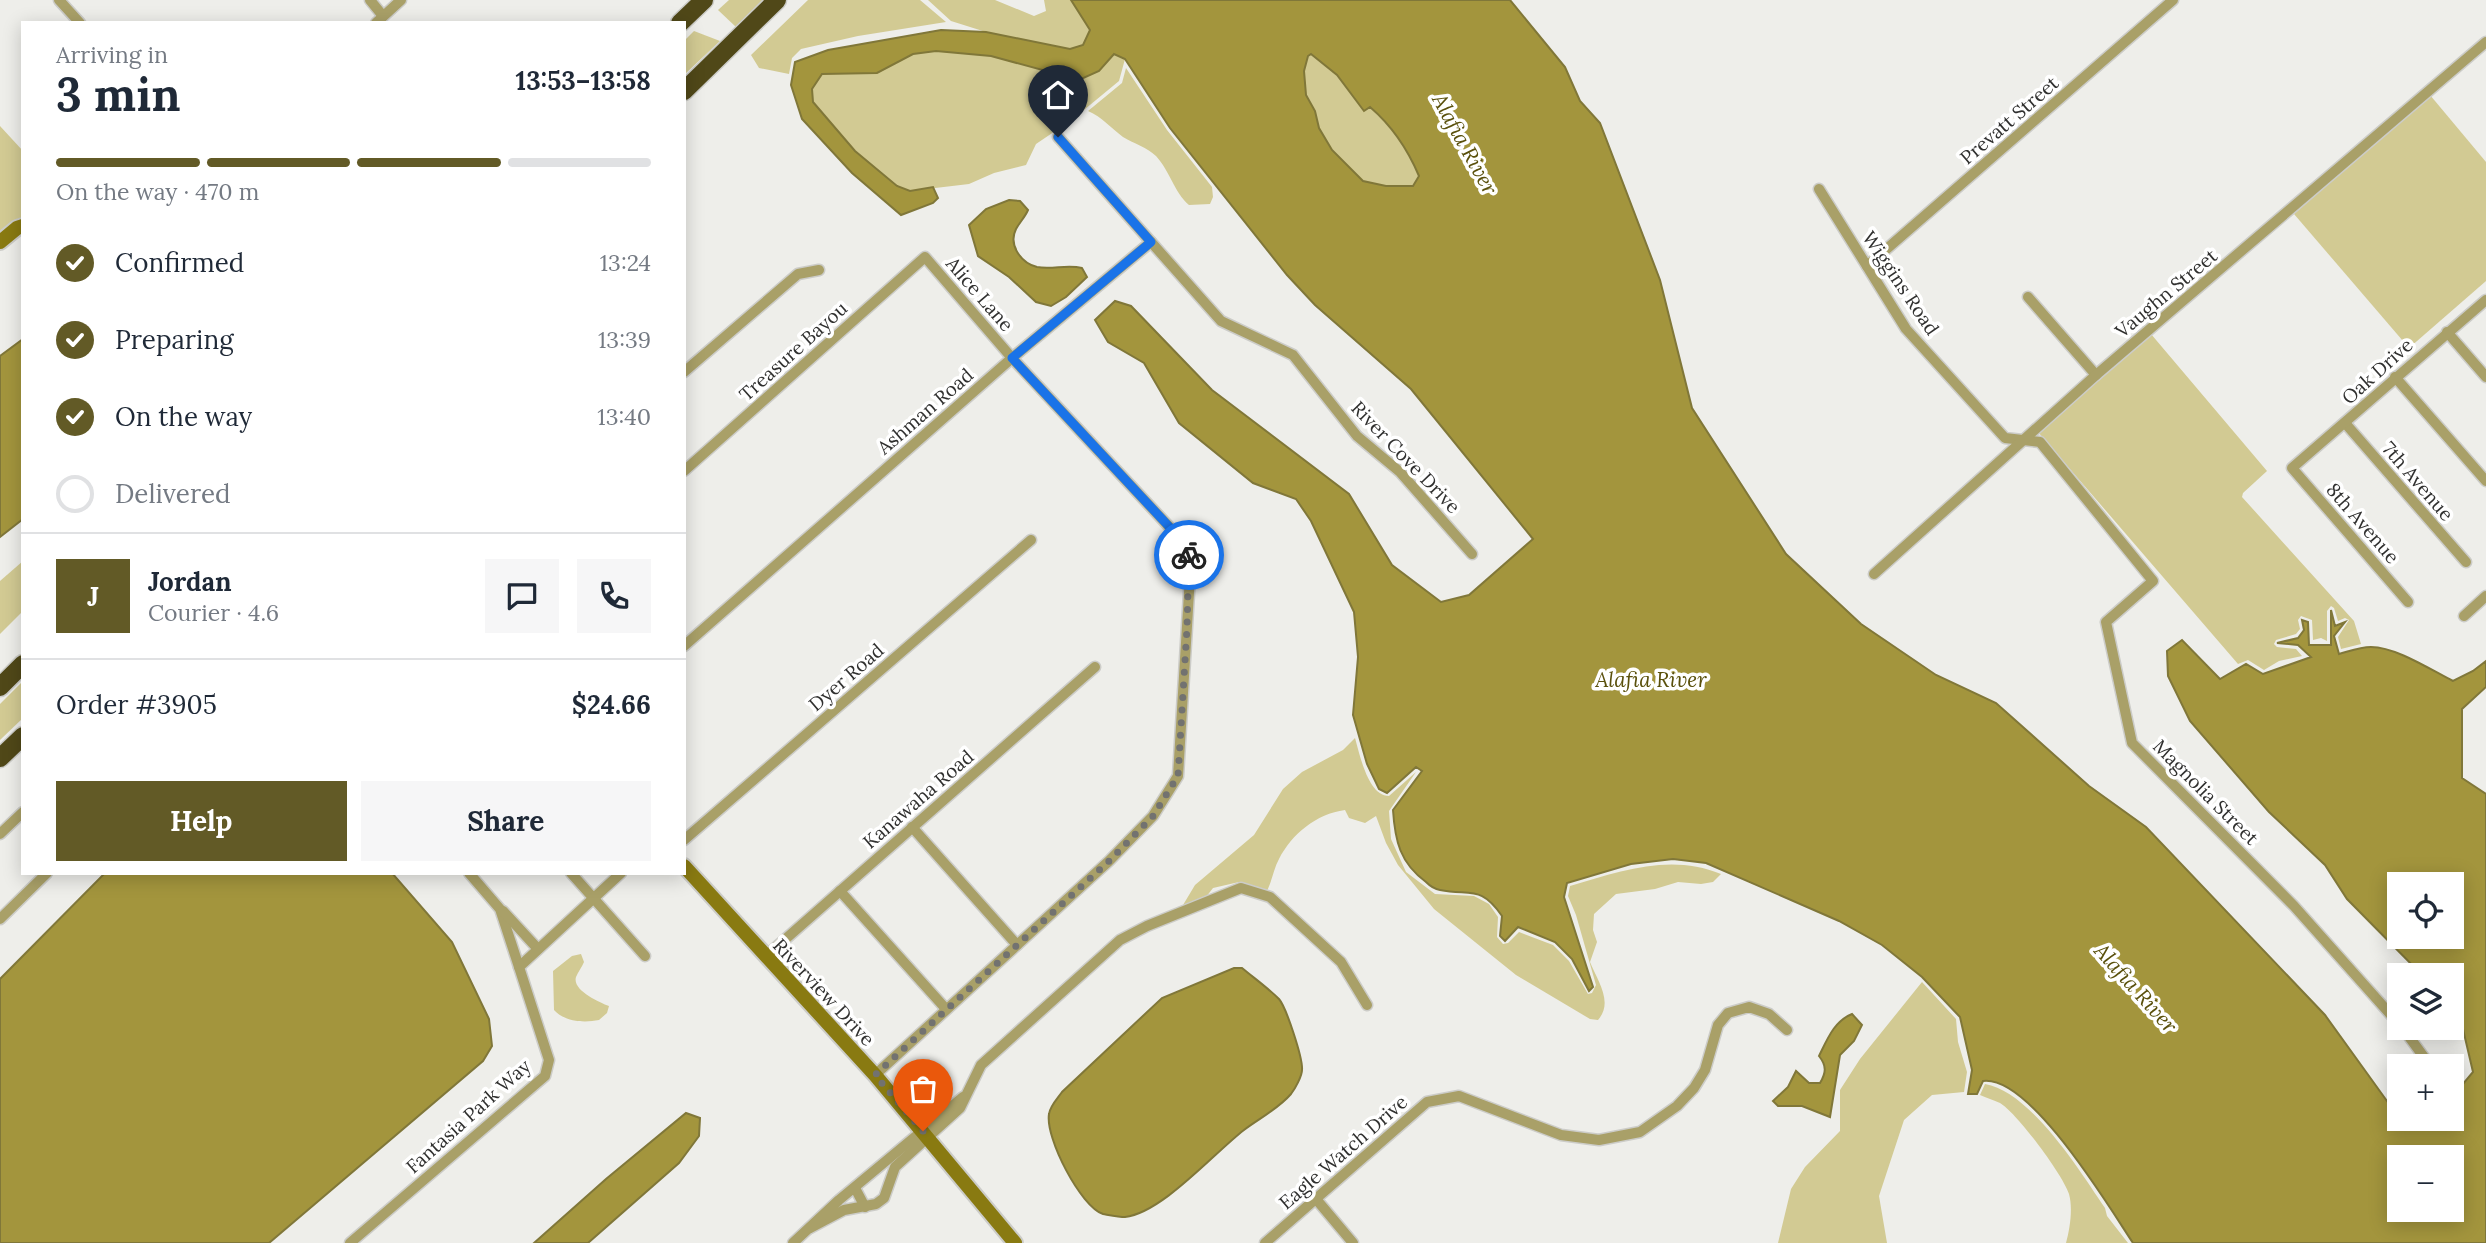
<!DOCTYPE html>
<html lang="en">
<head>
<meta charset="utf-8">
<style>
  body { margin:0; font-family:Lora,serif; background:#f6f6f7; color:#1f2937; height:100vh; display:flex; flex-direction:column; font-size:26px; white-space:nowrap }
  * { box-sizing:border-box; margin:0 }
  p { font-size:23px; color:#747a83 }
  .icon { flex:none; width:38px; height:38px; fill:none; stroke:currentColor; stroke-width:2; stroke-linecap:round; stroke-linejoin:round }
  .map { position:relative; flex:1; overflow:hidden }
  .details { position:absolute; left:21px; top:21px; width:665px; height:854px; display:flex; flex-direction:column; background:#fff; border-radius:0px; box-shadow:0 4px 18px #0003 }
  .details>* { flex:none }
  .controls { position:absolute; left:2387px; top:872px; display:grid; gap:14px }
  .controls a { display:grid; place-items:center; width:77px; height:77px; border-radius:0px; background:#fff; box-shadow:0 4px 18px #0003; font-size:35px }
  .pin { position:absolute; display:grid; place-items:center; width:60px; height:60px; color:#fff; margin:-72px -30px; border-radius:50% 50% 50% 0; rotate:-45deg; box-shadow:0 0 7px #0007 }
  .pin .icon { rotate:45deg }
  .courier { position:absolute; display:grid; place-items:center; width:70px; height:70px; margin:-35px; border:5px solid #1a73e8; border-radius:50%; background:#fff; color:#222; box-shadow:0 2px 9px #0007 }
  .head em { font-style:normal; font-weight:700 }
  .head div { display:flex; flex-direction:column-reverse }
  .head { display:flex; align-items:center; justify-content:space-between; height:119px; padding:0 35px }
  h1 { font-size:46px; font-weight:700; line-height:52px }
  .bar { display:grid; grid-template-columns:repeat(4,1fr); gap:10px 7px; align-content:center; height:84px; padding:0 35px }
  .bar i { height:9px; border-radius:5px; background:#e0e1e3 }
  .bar .current { background:#625a26 }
  .bar p { grid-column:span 4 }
  .line { display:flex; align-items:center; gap:18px; padding:0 35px; border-top:2px solid #e0e1e3 }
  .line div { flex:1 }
  .round { display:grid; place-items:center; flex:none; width:74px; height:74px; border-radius:0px; background:#f6f6f7 }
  ol { padding:0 35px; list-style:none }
  li { display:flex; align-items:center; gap:21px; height:77px }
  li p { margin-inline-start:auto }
  li .icon { padding:7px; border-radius:50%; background:#625a26; color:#fff; stroke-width:4 }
  li:last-child { color:#747a83 }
  li i { width:38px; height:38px; border:4px solid #e0e1e3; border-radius:50% }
  .action { display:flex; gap:14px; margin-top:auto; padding:14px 35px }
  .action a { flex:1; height:80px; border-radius:0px; background:#625a26; color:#fff; font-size:28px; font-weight:700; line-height:80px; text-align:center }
  .action a+a { background:#f6f6f7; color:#1f2937 }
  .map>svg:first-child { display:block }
  .green { fill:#d2ca93 }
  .water { fill:#a3953d; stroke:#807739; stroke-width:2; fill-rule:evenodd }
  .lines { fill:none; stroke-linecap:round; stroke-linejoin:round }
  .street-casing { stroke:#ccccc8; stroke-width:13 }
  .secondary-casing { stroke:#ccccc8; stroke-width:18 }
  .highway-casing { stroke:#ccccc8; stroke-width:21 }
  .street { stroke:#a9a068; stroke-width:10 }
  .secondary { stroke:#897a11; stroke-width:14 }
  .highway { stroke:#504818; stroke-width:18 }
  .done { stroke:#727270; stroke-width:7; stroke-dasharray:0 12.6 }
  .route { stroke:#1a73e8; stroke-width:9 }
  .labels { text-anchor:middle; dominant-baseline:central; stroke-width:7; stroke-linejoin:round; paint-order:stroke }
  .street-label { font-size:19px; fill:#30302f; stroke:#fff }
  .water-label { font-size:21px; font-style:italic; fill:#5a500c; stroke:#fff }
</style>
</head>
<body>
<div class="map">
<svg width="2486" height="1243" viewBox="0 0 2486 1243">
  <rect width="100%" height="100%" fill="#eeeeea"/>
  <!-- green -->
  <g class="green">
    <path d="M729 0H763L736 27 718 10Z"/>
    <path d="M808 0H920L946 22 858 36 801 49 792 58 789 74 759 68 751 55Z"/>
    <path d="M928 0H995L1034 16 1046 11 1044 0H1071L1090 30 1083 45 1070 49 986 32 951 21Z"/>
    <path d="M694 31 720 41 684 75V41Z"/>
    <path d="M936 51 991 56 1079 80 1099 71 1114 54 1125 59 1119 81 1073 119 1036 144 1026 165 994 173 969 184 910 191 897 186 855 151 813 102 812 89 822 74 877 73 913 54Z"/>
    <path d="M1311 54 1337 75 1364 111 1370 107C1391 125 1408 150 1419 176L1413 186H1386L1363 181 1332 150 1319 128 1315 111 1306 95 1304 71 1308 56Z"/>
    <path d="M1126 68 1167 130 1212 187 1213 197 1210 204 1189 205C1174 192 1170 171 1156 156 1148 148 1133 143 1123 137 1111 128 1102 117 1088 111L1122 83Z"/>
    <path d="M2430 95 2486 162V281L2409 348 2294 214Z"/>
    <path d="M0 126 23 151V221L0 233Z"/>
    <path d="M2151 334 2267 471 2243 493 2242 497 2354 621 2361 644 2341 649 2338 637 2349 620 2345 618 2338 621 2334 608 2331 606 2327 611V641L2321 638 2313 640 2312 620 2301 616 2298 620 2300 629 2296 634 2276 640 2274 644 2277 647 2296 649 2302 656 2279 661 2264 670 2248 660 2238 664 2038 432Z"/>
    <path d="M23 561V611L0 634V581Z"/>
    <path d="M23 681V718L0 740V704Z"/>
    <path d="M1355 738C1360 755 1368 796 1389 796L1416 772 1389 811 1391 839 1406 872 1435 894 1474 896 1489 904 1498 917 1497 937 1503 944 1508 943 1519 932 1553 945 1569 961 1588 994 1592 993 1596 985 1576 915 1568 896 1570 886C1620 871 1671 853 1721 874L1713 882 1701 884 1678 882 1655 889 1616 894 1594 914 1593 930 1597 942 1590 962C1597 980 1614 1002 1598 1020L1590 1019 1516 975 1434 909 1398 865 1386 843 1376 816 1365 823 1349 818 1345 810C1316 814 1292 834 1279 859 1274 868 1272 881 1267 891L1239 882 1213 888 1206 897 1183 905 1195 885 1254 835 1283 789 1302 772 1343 750Z"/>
    <path d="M581 954 584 962C582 967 578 972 576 977 572 990 599 1002 609 1006L607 1013 599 1020C584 1023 565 1022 554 1010L553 971 572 956Z"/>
    <path d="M1922 982 1956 1019 1958 1042 1967 1072 1964 1092 1932 1095 1904 1120 1879 1196 1887 1243H1778L1791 1189 1805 1167 1840 1131V1090L1860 1059Z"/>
    <path d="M1985 1084C2031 1092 2080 1171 2105 1208L2107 1216 2128 1243H2066C2070 1229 2073 1208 2069 1194 2063 1175 2017 1113 2000 1103 1994 1100 1986 1098 1980 1095Z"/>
  </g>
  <!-- water -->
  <g class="water">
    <path d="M1071 0H1510L1565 67 1580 101 1600 123 1660 280 1692 408 1786 554 1861 624 1936 675 1996 703 2089 786 2146 827 2325 1015 2392 1108 2399 1110V1118H2452V1097L2473 1072 2459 1012 2452 1005V975H2422L2347 899 2325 865 2269 812 2190 721 2168 676 2167 651 2182 640 2220 679 2246 664 2263 674 2311 657 2298 645 2277 643 2298 638 2304 630 2302 620 2308 622 2309 645H2331V610L2335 626 2345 622 2334 636 2339 654C2350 651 2360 647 2371 647 2396 647 2431 670 2453 681L2473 671 2486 661V687L2462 709V778L2486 794V1243H2133C2109 1207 2030 1075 1983 1081L1977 1094H1968L1972 1070 1960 1017 1922 977 1882 945 1839 921 1706 863 1673 859 1631 864 1567 883 1564 897 1593 987 1589 991 1572 959 1555 942 1518 927 1505 941 1500 936 1502 916C1481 885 1471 896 1440 890 1434 889 1430 886 1426 882 1400 863 1395 841 1393 810L1422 771 1416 767 1387 793 1379 789 1367 764 1353 715 1358 657 1354 612 1311 521 1296 499 1253 483 1179 423 1144 363 1108 342 1095 320 1115 301 1131 306 1212 390 1349 494 1392 565 1441 602 1469 595 1533 539 1411 389 1315 305 1287 275 1170 128 1125 59 1114 54 1099 71 1079 80 991 56 936 51 913 54 877 73 822 74 812 89 813 102 855 151 897 186 910 191 933 187 938 198 933 203 901 215 852 173 802 119 791 85 795 62 828 50 941 30 986 32 1070 49 1083 45 1090 30ZM1311 54 1337 75 1364 111 1370 107C1391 125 1408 150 1419 176L1413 186H1386L1363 181 1332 150 1319 128 1315 111 1306 95 1304 71 1308 56ZM2399 884H2452V936H2399ZM2399 1157H2452V1209H2399Z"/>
    <path d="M1009 200 1020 201 1028 210C1025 217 1020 222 1016 229 1008 245 1021 263 1037 267 1052 270 1067 264 1082 268L1087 277 1066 297 1051 306 1036 302 1009 277 978 256 969 225 986 209Z"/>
    <path d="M23 339V519L0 537V356Z"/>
    <path d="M105 873H392L452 942 489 1019 492 1046 483 1061 269 1243H0V979Z"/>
    <path d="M1234 968H1242C1254 978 1268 988 1279 999 1286 1007 1303 1058 1302 1070 1302 1076 1295 1089 1291 1094 1278 1109 1260 1118 1244 1130 1214 1153 1162 1213 1125 1217 1119 1217 1109 1215 1103 1214 1081 1207 1045 1138 1049 1114 1050 1106 1057 1099 1062 1092L1162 998Z"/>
    <path d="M1852 1014 1862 1025 1854 1041 1840 1055 1830 1117 1802 1106H1778L1773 1101 1788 1087 1796 1071 1809 1083H1820C1826 1073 1827 1066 1819 1056 1827 1040 1834 1021 1852 1014Z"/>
    <path d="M686 1113 700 1118 699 1136 679 1163 588 1243H534L606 1179Z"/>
  </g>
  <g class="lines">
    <defs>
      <g id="street">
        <path d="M59 0 80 23"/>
        <path d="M370 0 383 16"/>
        <path d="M376 23 401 0"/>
        <path d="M1058 137 1221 321 1293 355 1357 436 1400 472 1472 554"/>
        <path d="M1819 189 1906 329 2005 438 2040 442 2153 581 2106 622 2132 743 2294 906 2399 1024"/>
        <path d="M1867 266 2173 0"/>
        <path d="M2028 297 2096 375"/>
        <path d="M2447 332 2486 377"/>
        <path d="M684 372 798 274 819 270"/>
        <path d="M2395 377 2486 481"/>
        <path d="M2345 423 2466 562"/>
        <path d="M684 471 925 257 1012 358 1189 548 1190 576 1178 776 1153 816 1109 861 875 1075"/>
        <path d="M1874 574 2096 375 2486 42"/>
        <path d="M2408 602 2292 468 2486 300"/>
        <path d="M2464 616 2486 596"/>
        <path d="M684 646 1012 358 1151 242"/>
        <path d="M912 827 1017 945"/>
        <path d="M0 834 23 812"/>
        <path d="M684 840 1031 540"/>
        <path d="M469 873 500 909 519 967"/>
        <path d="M571 873 645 956"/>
        <path d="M840 891 946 1009"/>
        <path d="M503 911 538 949"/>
        <path d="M0 919 47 873"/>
        <path d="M765 957 1095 667"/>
        <path d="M2402 1027 2429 1064"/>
        <path d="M855 1188 865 1207"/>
        <path d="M1316 1199 1353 1243"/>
        <path d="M810 1228 844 1210 876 1204 884 1198 895 1167 960 1108 981 1065 1120 940 1147 926 1241 888 1270 897 1341 962 1367 1005"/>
        <path d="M350 1243 545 1076 549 1060 519 967 621 873"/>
        <path d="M793 1243 839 1200 963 1097"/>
        <path d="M1265 1243 1427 1102 1459 1096 1561 1135 1599 1140 1640 1132 1677 1106 1694 1088 1705 1070 1718 1025 1728 1013 1749 1007 1769 1014 1787 1030"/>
      </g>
      <g id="secondary">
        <path d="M0 242 17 228 23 226"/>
        <path d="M684 866 875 1075 1015 1243"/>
      </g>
      <g id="highway">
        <path d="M680 23 704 0"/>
        <path d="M684 91 777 0"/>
        <path d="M0 687 23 664"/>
        <path d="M0 758 23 736"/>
      </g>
    </defs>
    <!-- street casing -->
    <use href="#street" class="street-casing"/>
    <!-- secondary casing -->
    <use href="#secondary" class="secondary-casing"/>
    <!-- highway casing -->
    <use href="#highway" class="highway-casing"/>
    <!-- street -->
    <use href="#street" class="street"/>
    <!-- secondary -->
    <use href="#secondary" class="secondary"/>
    <!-- highway -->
    <use href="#highway" class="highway"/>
  </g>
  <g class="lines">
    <!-- done -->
    <path class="done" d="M923 1131 875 1075 1109 861 1153 816 1178 776 1187 628 1189 555"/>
    <!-- route -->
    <path class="route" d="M1058 137 1151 242 1012 358 1189 548V555"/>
  </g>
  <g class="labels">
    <!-- street labels -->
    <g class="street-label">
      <text transform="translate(2009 120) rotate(-41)">Prevatt Street</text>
      <text transform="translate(1901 283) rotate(56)">Wiggins Road</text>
      <text transform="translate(2166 293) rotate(-40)">Vaughn Street</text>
      <text transform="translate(980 294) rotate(49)">Alice Lane</text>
      <text transform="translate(793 351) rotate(-42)">Treasure Bayou</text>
      <text transform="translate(2377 371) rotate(-42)">Oak Drive</text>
      <text transform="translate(925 411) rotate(-41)">Ashman Road</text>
      <text transform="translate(1406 457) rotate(46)">River Cove Drive</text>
      <text transform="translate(2418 481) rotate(49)">7th Avenue</text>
      <text transform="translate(2363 523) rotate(49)">8th Avenue</text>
      <text transform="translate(846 677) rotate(-41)">Dyer Road</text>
      <text transform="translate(2206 792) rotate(45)">Magnolia Street</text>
      <text transform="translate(918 799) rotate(-41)">Kanawaha Road</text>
      <text transform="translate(824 992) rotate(47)">Riverview Drive</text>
      <text transform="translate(468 1116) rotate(-42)">Fantasia Park Way</text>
      <text transform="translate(1343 1152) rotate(-41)">Eagle Watch Drive</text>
    </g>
    <!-- water labels -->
    <g class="water-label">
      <text transform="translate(1465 144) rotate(61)">Alafia River</text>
      <text x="1651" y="679">Alafia River</text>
      <text transform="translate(2136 988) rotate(48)">Alafia River</text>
    </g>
  </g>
</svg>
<div class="controls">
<a><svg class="icon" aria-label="locate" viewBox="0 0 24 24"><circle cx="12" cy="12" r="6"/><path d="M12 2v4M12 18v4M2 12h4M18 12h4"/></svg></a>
<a><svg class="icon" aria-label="layers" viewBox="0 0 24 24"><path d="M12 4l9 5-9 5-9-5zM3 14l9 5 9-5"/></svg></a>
<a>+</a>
<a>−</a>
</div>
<div class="pin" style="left:923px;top:1131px;background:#ea580c"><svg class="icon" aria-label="bag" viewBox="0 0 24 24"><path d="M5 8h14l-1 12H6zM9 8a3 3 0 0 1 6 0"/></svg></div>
<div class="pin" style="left:1058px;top:137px;background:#1f2937"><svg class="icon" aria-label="home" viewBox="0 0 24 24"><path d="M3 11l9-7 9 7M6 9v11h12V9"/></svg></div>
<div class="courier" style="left:1189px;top:555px"><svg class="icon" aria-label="bike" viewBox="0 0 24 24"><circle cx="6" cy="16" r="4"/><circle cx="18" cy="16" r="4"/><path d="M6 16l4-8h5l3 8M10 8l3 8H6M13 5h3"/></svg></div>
<section class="details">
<div class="head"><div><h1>3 min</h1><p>Arriving in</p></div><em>13:53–13:58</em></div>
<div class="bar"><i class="current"></i><i class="current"></i><i class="current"></i><i></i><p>On the way · 470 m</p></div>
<ol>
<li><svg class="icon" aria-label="check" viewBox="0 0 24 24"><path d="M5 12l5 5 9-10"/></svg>Confirmed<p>13:24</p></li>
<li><svg class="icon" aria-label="check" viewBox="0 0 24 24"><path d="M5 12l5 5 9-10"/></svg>Preparing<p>13:39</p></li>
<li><svg class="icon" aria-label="check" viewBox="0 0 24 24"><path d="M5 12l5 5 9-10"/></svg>On the way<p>13:40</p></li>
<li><i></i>Delivered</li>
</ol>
<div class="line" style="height:126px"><b class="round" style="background:#625a26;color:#fff">J</b><div><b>Jordan</b><p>Courier · 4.6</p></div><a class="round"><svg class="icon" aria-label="chat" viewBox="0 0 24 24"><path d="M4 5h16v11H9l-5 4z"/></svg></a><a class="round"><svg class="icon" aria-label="phone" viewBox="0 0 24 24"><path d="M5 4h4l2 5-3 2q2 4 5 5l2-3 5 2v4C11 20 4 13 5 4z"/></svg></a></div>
<div class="line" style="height:91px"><div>Order #3905</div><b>$24.66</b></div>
<div class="action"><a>Help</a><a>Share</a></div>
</section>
</div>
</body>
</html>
